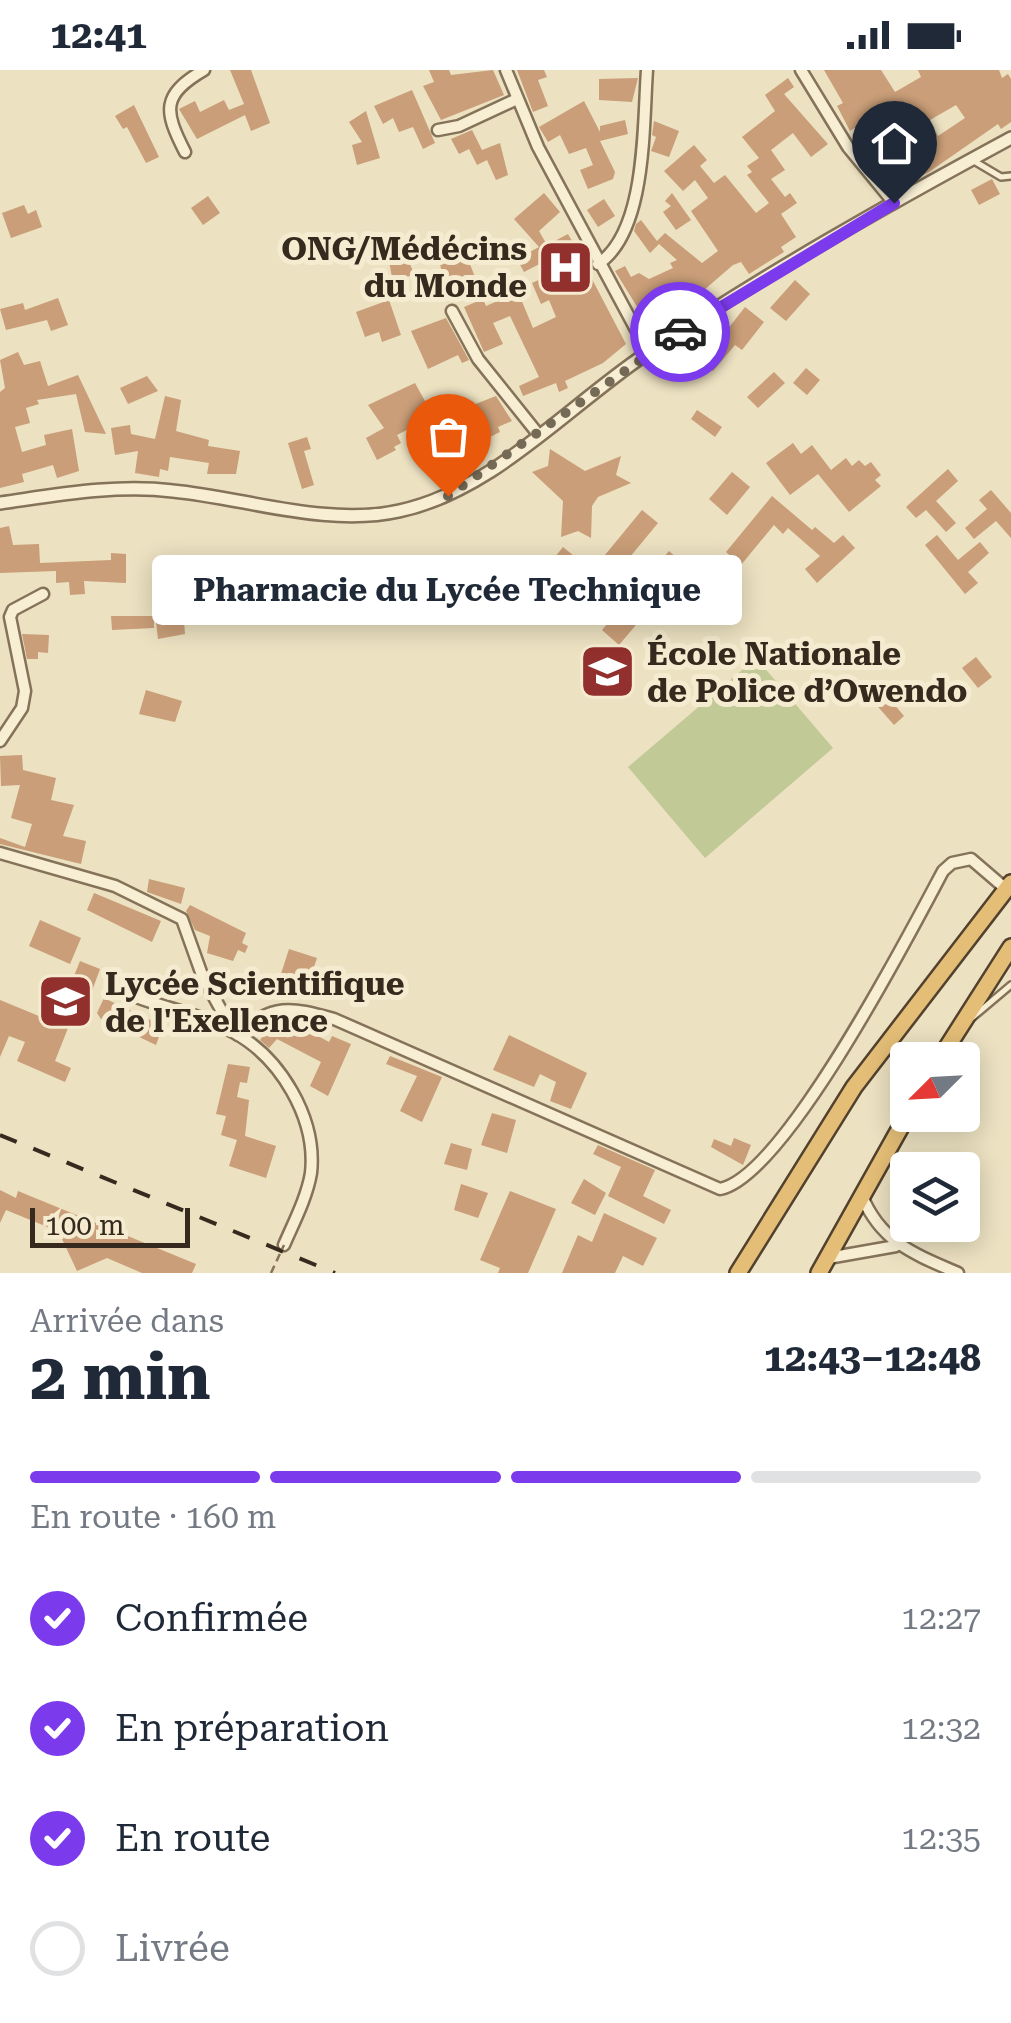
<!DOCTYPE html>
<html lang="fr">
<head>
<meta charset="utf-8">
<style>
  body { margin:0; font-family:"Roboto Serif",serif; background:#f6f6f7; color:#1f2937; height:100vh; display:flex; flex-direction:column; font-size:38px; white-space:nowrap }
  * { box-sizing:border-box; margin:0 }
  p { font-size:32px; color:#747a83 }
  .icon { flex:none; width:55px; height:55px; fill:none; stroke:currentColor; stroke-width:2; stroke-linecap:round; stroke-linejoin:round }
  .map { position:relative; height:1203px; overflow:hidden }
  .sheet { display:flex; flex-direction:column; background:#fff; flex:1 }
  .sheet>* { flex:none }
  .needle { width:65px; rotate:246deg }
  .fabs { position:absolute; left:890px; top:972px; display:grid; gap:20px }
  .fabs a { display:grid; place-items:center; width:90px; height:90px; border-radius:10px; background:#fff; box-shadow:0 5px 25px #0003; font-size:50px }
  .scale { position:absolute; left:30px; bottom:25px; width:160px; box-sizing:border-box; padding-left:10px; border:5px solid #352a1d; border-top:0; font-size:28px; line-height:35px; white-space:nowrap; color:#352a1d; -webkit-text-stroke:8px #f4ebd0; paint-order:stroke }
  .pin { position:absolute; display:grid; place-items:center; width:85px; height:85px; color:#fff; margin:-102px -42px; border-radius:50% 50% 50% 0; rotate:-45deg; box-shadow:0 0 10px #0007 }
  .pin .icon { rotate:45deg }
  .courier { position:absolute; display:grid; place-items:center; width:100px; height:100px; margin:-50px; border:8px solid #7c3aed; border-radius:50%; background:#fff; color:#222; box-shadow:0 2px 12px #0007 }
  .bubble { position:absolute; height:70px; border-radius:10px; background:#fff; box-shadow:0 5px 25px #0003; font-size:32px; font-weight:700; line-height:70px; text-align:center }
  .overview em { font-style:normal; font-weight:700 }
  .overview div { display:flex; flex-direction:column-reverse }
  .overview { display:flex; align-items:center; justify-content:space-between; height:170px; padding:0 30px }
  h1 { font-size:65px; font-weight:700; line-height:75px }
  .bar { display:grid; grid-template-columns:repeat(4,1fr); gap:15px 10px; align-content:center; height:120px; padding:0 30px }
  .bar i { height:12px; border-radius:8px; background:#e0e1e3 }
  .bar .selected { background:#7c3aed }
  .bar p { grid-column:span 4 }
  ol { padding:0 30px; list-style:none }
  li { display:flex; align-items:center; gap:30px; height:110px }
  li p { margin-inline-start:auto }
  li .icon { padding:10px; border-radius:50%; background:#7c3aed; color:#fff; stroke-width:4 }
  li:last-child { color:#747a83 }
  li i { width:55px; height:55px; border:5px solid #e0e1e3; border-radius:50% }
  .status { display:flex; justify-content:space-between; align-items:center; height:70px; padding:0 50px; background:#fff; direction:ltr }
  .status svg { height:28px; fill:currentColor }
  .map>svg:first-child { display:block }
  .green { fill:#c1c996 }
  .building { fill:#c99e78; fill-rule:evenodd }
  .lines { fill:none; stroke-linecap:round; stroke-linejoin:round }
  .service-casing { stroke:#847259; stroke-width:10 }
  .minor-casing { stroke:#847259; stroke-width:15 }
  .tertiary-casing { stroke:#847259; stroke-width:16 }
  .trunk-casing { stroke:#52412e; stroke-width:20 }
  .service { stroke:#f7eed4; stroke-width:5 }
  .minor { stroke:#f7eed4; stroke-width:10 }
  .tertiary { stroke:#f7eed4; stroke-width:11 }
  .trunk { stroke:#e4be77; stroke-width:15 }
  .rail { stroke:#352a1d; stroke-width:4; stroke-dasharray:18 18; stroke-linecap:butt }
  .path-bridge { stroke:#847259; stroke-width:2.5; stroke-dasharray:8 5; stroke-linecap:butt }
  .done { stroke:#756a56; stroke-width:10; stroke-dasharray:0 18 }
  .route { stroke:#7c3aed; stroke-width:12 }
  .labels { text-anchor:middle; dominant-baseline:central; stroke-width:10; stroke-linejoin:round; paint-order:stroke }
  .poi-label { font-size:32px; font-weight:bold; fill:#352a1d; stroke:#f4ebd0; text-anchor:start }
</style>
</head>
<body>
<div class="status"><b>12:41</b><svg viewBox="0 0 49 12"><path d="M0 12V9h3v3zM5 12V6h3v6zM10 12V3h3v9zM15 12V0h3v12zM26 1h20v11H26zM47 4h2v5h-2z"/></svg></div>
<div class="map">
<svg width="1011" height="1203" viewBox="0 0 1011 1203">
  <rect width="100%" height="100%" fill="#ece1c1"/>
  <!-- green -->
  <path class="green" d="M756 588 833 678 705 788 628 697Z"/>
  <!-- building -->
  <g class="building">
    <path d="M230 0H251L270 53 251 61 245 45 197 69 179 39 195 31 200 42 224 30 229 40 244 34Z"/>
    <path d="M429 0H449L451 5 493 0 504 25 441 50 423 16 434 12Z"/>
    <path d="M517 0H544L547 7 538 10 548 36 533 42Z"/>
    <path d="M824 0H881L895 22 921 7 918 0H999L1002 8 1008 4 1011 9V52L1001 59 998 54 929 102 894 119 870 90 880 85 871 69 868 71 859 55 850 61 837 36 843 33ZM956 35 965 48 938 66 930 50Z"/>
    <path d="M638 8 632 32 599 30V9Z"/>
    <path d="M788 8 794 17 784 24 828 74 811 87 793 63 771 80 785 100 771 109 785 127 790 123 797 133 781 144 796 167 781 177 784 182 749 204 741 192 733 195 696 227 698 231 677 244 657 253 652 244 644 248 615 201 625 196 631 207 639 203 649 209 673 198 670 193 677 190 659 174 650 183 634 161 636 154 641 150 657 171 665 163 702 193 718 181 691 141 708 128 695 110 683 121 664 101 694 75 707 90 700 96 714 113 725 105 756 143 769 133 747 105 752 102 747 96 759 88 742 67 775 41 765 25Z"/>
    <path d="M412 20 435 73 423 79 413 57 399 62 393 48 383 54 374 36Z"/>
    <path d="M584 31 600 62V56L625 50 628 64 600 71 615 102 613 109 588 119 580 100 593 95 586 78 569 84 560 65 548 72 539 57Z"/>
    <path d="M134 35 159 87 146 93 127 57 123 59 115 46Z"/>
    <path d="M366 41 380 88 357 95 352 75 362 72 349 52Z"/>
    <path d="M654 51 679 61 669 87 651 81 656 67 652 65Z"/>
    <path d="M472 60 482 80 500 73 508 105 496 110 487 90 477 95 469 79 459 84 451 69Z"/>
    <path d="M992 109 1000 124 979 135 971 120Z"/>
    <path d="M544 123 560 142 539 161 547 175 568 164 575 176 554 187 553 193 549 189 524 202 517 189 539 177 514 149Z"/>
    <path d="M672 123 691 150 676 160 663 142 671 136 665 131Z"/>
    <path d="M208 126 220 143 203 155 191 138Z"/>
    <path d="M604 129 615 146 598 157 587 140Z"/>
    <path d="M24 135 28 144 36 140 42 157 11 168 2 143Z"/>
    <path d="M404 179 414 204 393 213 388 185Z"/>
    <path d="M464 179 475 207 458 214 456 208 444 213 439 189Z"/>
    <path d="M582 190 626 274 603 293 565 311 568 318 559 322 556 313 523 326 519 316 539 307 510 246 493 253 503 274 484 282 464 237 483 229 486 236 518 222 533 258 556 247 549 230 541 234 532 213Z"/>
    <path d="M795 210 810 224 786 251 770 238Z"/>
    <path d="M58 228 68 255 51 261 47 250 6 260 0 239 23 233 25 240Z"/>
    <path d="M389 230 401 265 382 272 379 262 365 267 356 242Z"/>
    <path d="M745 237 764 252 742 280 735 275 713 301 702 292Z"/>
    <path d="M446 248 469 290 462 293 458 285 428 299 411 261Z"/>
    <path d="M18 282 24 295 40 291 48 316 78 305 106 364 85 362 76 324 37 330 39 334 26 338 30 353 15 357 22 382 46 375 44 365 72 359 79 401 57 408 53 395 22 404 24 412 0 418V322L5 318 0 290Z"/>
    <path d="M806 298 820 310 807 325 793 313Z"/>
    <path d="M774 302 785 313 758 338 747 327Z"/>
    <path d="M147 306 158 321 128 334 120 318Z"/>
    <path d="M415 313 430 340 425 343 428 349 397 365 401 373 394 377 396 380 377 390 366 368 384 358 368 335Z"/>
    <path d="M165 326 181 330 176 361 209 370 208 376 240 381 236 404H207L209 393 170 387 168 401 160 399 159 407 135 403 138 381 115 385 111 358 130 355 131 364 155 369Z"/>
    <path d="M496 326 512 351 498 357 500 362 488 368 477 344 459 352 455 342Z"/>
    <path d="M697 340 722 357 715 367 691 349Z"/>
    <path d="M307 367 311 379 304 381 314 415 302 419 288 373Z"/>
    <path d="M793 373 801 384 812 375 831 400 846 388 852 396 859 390 865 396 871 392 881 405 875 410 881 416 849 442 818 404 790 425 766 393Z"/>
    <path d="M550 379 585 401 621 386 616 405 631 413 598 427 592 436 591 468 578 461 561 467 563 431 532 402 548 396Z"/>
    <path d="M948 399 958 411 936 431 956 453 946 462 926 440 916 448 906 437Z"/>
    <path d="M732 402 750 417 727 445 709 429Z"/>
    <path d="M991 420 1011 443V468L996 451 974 469 965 458 987 439 979 430Z"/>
    <path d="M772 426 812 460 815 457 834 473 843 465 855 478 817 513 805 499 820 486 788 458 783 464 774 455 741 495 726 482Z"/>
    <path d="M642 440 658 453 582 545 569 534 580 521 577 519Z"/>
    <path d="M9 456 13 475 39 474 40 493 111 490V483L126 484V513L84 511 85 524 70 525 69 512 56 513V501L0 503V458Z"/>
    <path d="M937 465 958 490 980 472 989 483 968 502 978 513 965 524 925 475Z"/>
    <path d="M563 477 574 486 525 548 514 537Z"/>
    <path d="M669 481 686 496 619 575 602 560Z"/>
    <path d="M174 500 196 501 194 537H183L185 564 158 569 156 552 171 551Z"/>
    <path d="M111 546H154V558L112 560Z"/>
    <path d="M22 564 49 565 48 583 38 582V589H27Z"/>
    <path d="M976 587 992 607 978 618 962 598Z"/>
    <path d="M146 620 182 631 175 652 139 644Z"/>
    <path d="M883 621 904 646 894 655 872 630Z"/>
    <path d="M22 685 23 700 56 708 51 730 74 735 63 766 86 771 81 794 0 774V768L25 777 32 754 11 748 20 715 1 716 0 686Z"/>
    <path d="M149 809 185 818 181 834 147 822Z"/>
    <path d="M94 823 161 851 152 872 87 840Z"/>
    <path d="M190 835 246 863 242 873 248 876 245 883 238 880 233 891 207 883 210 866 195 860 186 841Z"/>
    <path d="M40 850 81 868 70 894 29 876Z"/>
    <path d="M289 879 317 888 308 915 280 907Z"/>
    <path d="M80 891 100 899 89 929 68 921Z"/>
    <path d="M104 928 163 956 156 975 101 949 97 943Z"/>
    <path d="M0 930 68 958 55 991 71 998 65 1012 17 991 25 972 9 966 0 987Z"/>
    <path d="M273 954 288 968 296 954 329 972 332 966 351 974 328 1026 310 1016 321 992 277 969 269 978 260 970Z"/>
    <path d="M509 965 587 1003 571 1039 550 1031 556 1012 540 1004 534 1017 493 1000Z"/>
    <path d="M390 986 442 1007 422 1052 400 1041 417 1006 386 994Z"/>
    <path d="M228 994 250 997 247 1013 240 1012 237 1027 249 1030 245 1066 276 1076 266 1108 229 1096 237 1070 221 1065 226 1046 216 1044Z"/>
    <path d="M492 1043 516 1050 507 1083 481 1075Z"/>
    <path d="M734 1068 751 1075 743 1095 711 1077 714 1069 731 1076Z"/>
    <path d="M451 1073 472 1079 467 1100 444 1094Z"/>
    <path d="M598 1075 655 1100 643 1126 671 1140 664 1154 608 1126 621 1097 593 1084Z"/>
    <path d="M584 1109 606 1123 595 1145 571 1133Z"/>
    <path d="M461 1114 488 1123 478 1148 454 1140Z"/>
    <path d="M0 1120 16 1128 18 1121 196 1194 192 1203H142L107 1188 77 1201 62 1169 49 1163 50 1158 6 1140 0 1153Z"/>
    <path d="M510 1121 556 1139 528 1203H498L500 1198 480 1190Z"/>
    <path d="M604 1143 657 1168 643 1196 623 1186 615 1203H562L578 1165 592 1172Z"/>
  </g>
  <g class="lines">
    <defs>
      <g id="service">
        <path d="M974 91 1001 107 1011 106"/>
        <path d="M973 947 1011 915"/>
      </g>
      <g id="minor">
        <path d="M506 0 538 77 648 282"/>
        <path d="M801 0 848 77 894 133"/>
        <path d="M438 60 459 56 515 30"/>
        <path d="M185 82C164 41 161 25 204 0"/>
        <path d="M598 194C647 162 643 54 647 0"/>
        <path d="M452 241 478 289 538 364"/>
        <path d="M0 671 22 638 25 621 10 547 13 540 43 524"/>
        <path d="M0 783 115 816 182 849 202 905 232 960"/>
        <path d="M139 928C169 939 205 946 233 962 280 987 317 1048 311 1103 307 1127 294 1152 284 1175"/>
        <path d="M238 965C273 933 290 937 334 949L720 1119C784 1107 910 863 943 801L952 793 971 789 1006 819"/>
        <path d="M862 1126C881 1172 914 1184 958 1203"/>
        <path d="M828 1188 896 1176"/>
      </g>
      <path id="tertiary" d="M0 433C57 425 115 414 173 421 245 428 327 457 399 441 493 421 567 337 646 284 763 205 887 135 1011 68"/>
      <g id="trunk">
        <path d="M939 990 1011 877"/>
        <path d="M738 1203 854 1017 1011 813"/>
        <path d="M819 1203 908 1044"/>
      </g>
    </defs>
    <!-- service casing -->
    <use href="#service" class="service-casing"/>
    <!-- minor casing -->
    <use href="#minor" class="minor-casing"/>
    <!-- tertiary casing -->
    <use href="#tertiary" class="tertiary-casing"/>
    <!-- trunk casing -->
    <use href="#trunk" class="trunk-casing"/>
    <!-- service -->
    <use href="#service" class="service"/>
    <!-- minor -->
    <use href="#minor" class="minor"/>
    <!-- tertiary -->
    <use href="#tertiary" class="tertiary"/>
    <!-- trunk -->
    <use href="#trunk" class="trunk"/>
    <!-- rail -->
    <path class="rail" d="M0 1065 335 1203"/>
    <!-- path-bridge -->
    <path class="path-bridge" d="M271 1203 284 1175"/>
  </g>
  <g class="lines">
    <!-- done -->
    <path class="done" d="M448 426 680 262"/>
    <!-- route -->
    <path class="route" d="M680 262 894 133"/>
  </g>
  <!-- icons -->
  <defs>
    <symbol id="hospital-square" viewBox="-11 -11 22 22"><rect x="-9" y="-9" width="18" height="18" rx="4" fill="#91302c" stroke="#f4ebd0"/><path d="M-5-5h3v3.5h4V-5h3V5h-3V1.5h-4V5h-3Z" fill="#fff"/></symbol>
    <symbol id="school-square" viewBox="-11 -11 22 22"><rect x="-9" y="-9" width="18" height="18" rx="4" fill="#91302c" stroke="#f4ebd0"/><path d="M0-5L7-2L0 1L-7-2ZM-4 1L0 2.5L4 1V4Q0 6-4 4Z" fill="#fff"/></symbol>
  </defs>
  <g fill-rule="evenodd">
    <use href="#hospital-square" x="534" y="166" width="63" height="63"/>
    <use href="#school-square" x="576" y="570" width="63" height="63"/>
    <use href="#school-square" x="34" y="900" width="63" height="63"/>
  </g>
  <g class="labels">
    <!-- poi labels -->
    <g class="poi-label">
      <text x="527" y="179" text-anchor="end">ONG/Médécins<tspan x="527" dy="37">du Monde</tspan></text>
      <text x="647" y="584">École Nationale<tspan x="647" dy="37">de Police d’Owendo</tspan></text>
      <text x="105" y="914">Lycée Scientifique<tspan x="105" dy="37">de l'Exellence</tspan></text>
    </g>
  </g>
</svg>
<div class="fabs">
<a><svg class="needle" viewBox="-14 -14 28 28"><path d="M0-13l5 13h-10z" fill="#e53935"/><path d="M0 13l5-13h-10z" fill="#747a83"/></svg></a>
<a><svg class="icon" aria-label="layers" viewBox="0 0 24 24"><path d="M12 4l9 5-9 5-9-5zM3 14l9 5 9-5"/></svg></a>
</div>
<div class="scale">100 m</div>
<div class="pin" style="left:448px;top:426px;background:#ea580c"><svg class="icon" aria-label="bag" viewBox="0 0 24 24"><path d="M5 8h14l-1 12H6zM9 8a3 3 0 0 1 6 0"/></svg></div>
<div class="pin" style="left:894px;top:133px;background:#1f2937"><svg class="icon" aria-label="home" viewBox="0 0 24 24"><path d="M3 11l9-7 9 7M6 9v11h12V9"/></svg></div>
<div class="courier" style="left:680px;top:262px"><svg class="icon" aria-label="car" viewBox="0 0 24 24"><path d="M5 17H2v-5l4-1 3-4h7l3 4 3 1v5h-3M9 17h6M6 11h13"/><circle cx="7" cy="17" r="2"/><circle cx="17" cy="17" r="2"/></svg></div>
<div class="bubble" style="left:152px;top:485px;width:590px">Pharmacie du Lycée Technique</div>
</div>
<section class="sheet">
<div class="overview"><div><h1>2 min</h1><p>Arrivée dans</p></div><em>12:43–12:48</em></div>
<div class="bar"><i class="selected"></i><i class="selected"></i><i class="selected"></i><i></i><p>En route · 160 m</p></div>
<ol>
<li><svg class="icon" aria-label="check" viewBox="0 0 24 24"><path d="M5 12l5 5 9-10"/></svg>Confirmée<p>12:27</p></li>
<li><svg class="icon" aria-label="check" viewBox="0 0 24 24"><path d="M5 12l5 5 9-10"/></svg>En préparation<p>12:32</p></li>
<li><svg class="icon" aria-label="check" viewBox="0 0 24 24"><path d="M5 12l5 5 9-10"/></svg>En route<p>12:35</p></li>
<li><i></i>Livrée</li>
</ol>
</section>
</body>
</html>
